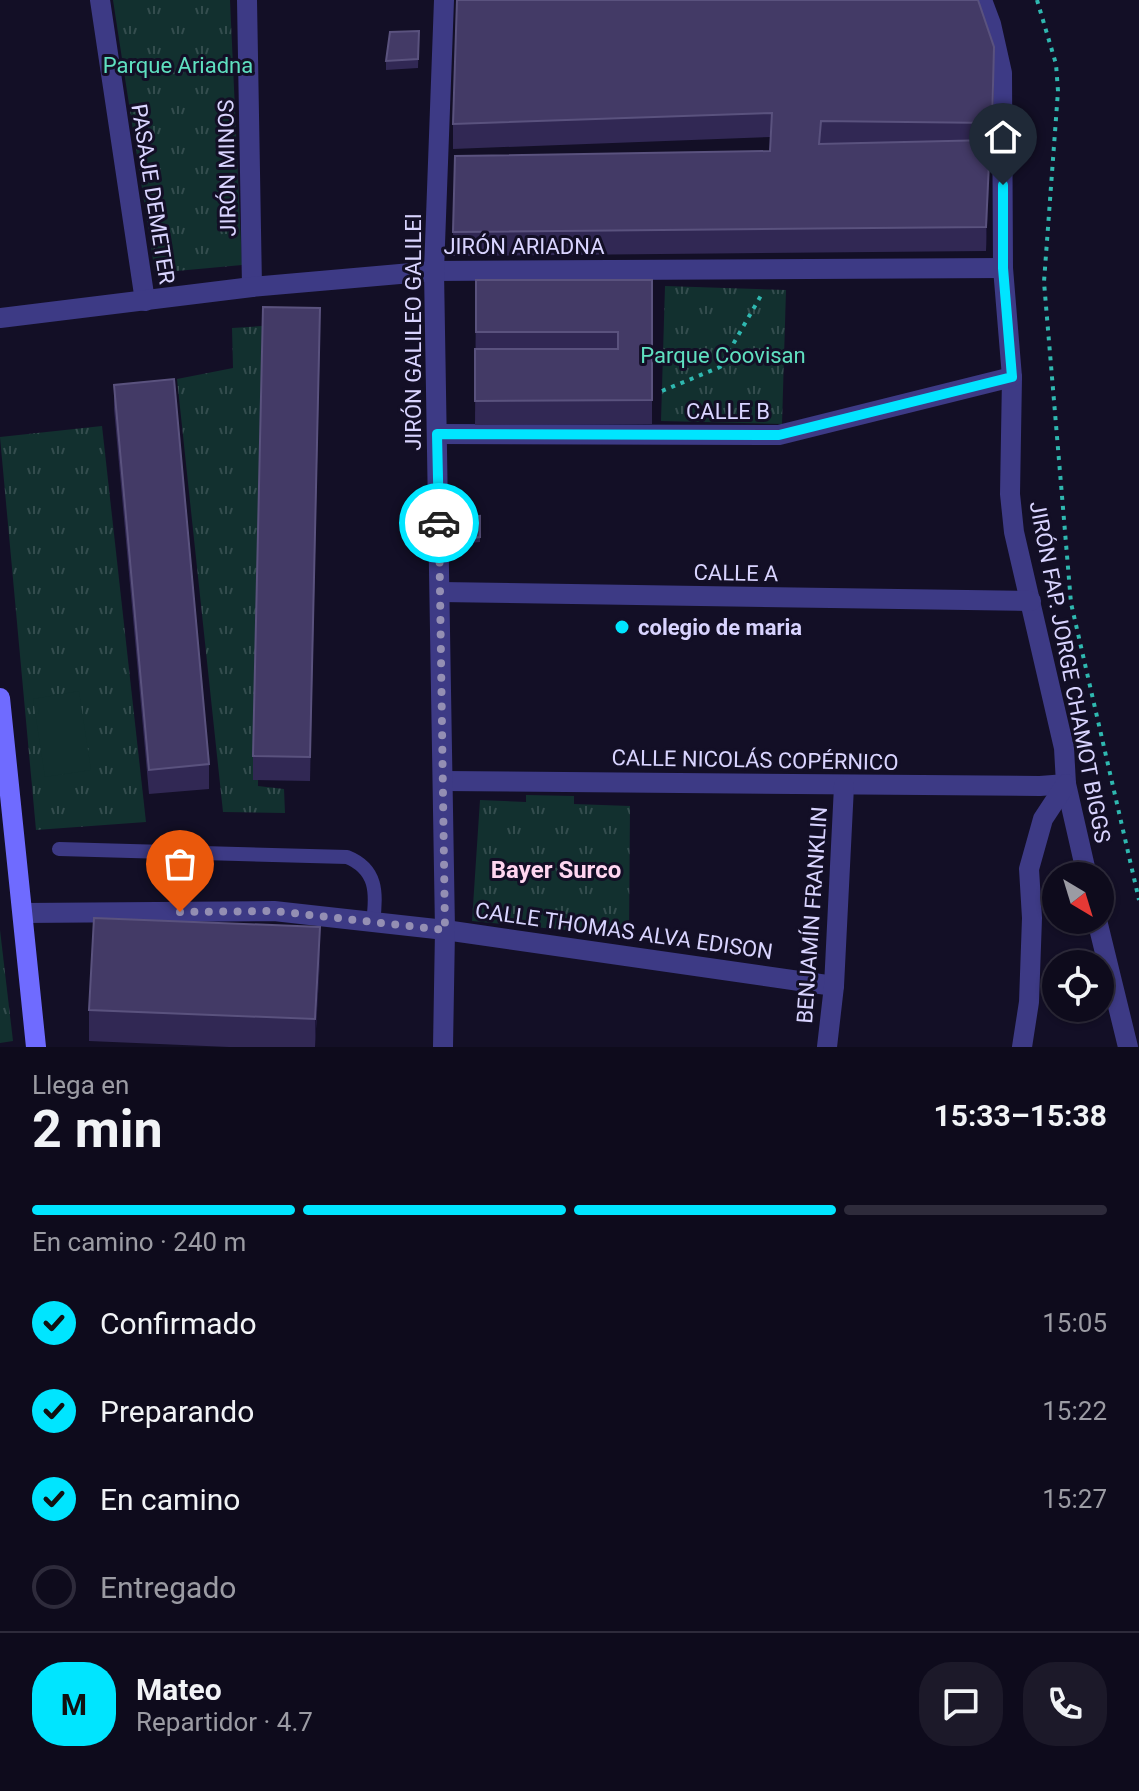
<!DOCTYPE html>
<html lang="es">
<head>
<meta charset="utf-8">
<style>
  body { margin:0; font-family:Roboto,sans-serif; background:#1c1929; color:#f1f3f6; height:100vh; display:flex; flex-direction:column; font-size:30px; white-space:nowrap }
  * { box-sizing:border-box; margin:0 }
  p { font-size:26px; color:#9b9ba3 }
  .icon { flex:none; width:44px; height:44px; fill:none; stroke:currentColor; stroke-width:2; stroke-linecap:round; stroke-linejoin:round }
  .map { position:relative; height:1047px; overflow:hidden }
  .sheet { display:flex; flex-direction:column; background:#0e0b1c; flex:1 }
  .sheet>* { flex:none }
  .needle { width:52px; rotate:142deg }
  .fabs { position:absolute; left:1042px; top:862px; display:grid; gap:16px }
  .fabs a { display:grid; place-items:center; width:72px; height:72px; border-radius:50%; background:#0e0b1c; box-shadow:0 2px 6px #0004,0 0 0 2px #2e2b3b; font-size:40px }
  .pin { position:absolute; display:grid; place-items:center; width:68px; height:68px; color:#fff; margin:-82px -34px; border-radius:50% 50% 50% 0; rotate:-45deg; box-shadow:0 0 8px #0007 }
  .pin .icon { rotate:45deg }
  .courier { position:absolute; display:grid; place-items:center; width:80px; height:80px; margin:-40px; border:6px solid #00e5ff; border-radius:50%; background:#fff; color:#222; box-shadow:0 2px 10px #0007 }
  .headline em { font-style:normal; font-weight:700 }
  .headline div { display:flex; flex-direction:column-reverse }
  .headline { display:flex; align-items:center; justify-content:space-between; height:136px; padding:0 32px }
  h1 { font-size:52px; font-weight:700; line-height:60px }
  .bar { display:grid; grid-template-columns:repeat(4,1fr); gap:12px 8px; align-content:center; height:96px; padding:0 32px }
  .bar i { height:10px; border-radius:6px; background:#2e2b3b }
  .bar .on { background:#00e5ff }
  .bar p { grid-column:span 4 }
  .line { display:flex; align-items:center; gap:20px; padding:0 32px; border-top:2px solid #2e2b3b }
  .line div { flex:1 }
  .round { display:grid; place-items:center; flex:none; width:84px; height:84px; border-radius:32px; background:#1c1929 }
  ol { padding:0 32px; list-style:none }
  li { display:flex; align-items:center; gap:24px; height:88px }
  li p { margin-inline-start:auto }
  li .icon { padding:8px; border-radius:50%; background:#00e5ff; color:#111; stroke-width:4 }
  li:last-child { color:#9b9ba3 }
  li i { width:44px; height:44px; border:4px solid #2e2b3b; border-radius:50% }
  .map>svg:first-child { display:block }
  .grass { fill:url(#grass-tufts) }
  .garden { fill:#12302f }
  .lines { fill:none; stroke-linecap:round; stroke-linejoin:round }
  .path { stroke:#2fb8b0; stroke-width:4; stroke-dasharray:4 6; stroke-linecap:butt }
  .lane { stroke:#3d3a85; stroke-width:14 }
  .street { stroke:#3d3a85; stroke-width:20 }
  .secondary { stroke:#6f6bff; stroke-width:20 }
  .wall { fill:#312854 }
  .shaded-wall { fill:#1d163a }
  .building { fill:#433a66; stroke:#5a527e; stroke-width:2 }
  .done { stroke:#948fb3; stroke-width:8; stroke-dasharray:0 14.4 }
  .route { stroke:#00e5ff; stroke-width:10 }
  .poi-dot { fill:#00e5ff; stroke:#130f26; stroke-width:3 }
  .labels { text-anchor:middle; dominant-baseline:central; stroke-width:6; stroke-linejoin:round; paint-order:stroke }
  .park-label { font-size:22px; fill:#5fe0c0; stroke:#130f26 }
  .street-label { font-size:22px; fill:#d9d4ff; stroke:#130f26 }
  .poi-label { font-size:22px; font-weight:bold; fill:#d9d4ff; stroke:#130f26; text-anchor:start }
  .neighbourhood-label { font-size:24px; font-weight:bold; fill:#ffd6f0; stroke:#130f26 }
</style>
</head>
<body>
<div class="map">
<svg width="1139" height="1047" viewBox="0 0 1139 1047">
  <defs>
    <pattern id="grass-tufts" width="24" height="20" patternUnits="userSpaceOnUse" patternTransform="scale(2)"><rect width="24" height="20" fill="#12302f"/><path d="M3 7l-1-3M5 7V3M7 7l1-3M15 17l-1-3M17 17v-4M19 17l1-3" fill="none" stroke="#344d4e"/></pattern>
  </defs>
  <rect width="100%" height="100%" fill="#130f26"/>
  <!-- grass -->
  <g class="grass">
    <path d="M113 0H230L242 265 155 273Z"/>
    <path d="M665 286 786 290 782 424 661 421Z"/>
    <path d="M262 326 258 786 284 789 285 813 223 812 177 379 233 368 232 328Z"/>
    <path d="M102 426 146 822 36 830 0 437Z"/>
    <path d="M526 795 574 796V804L630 806 629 936 472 921 480 800 526 802Z"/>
    <path d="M0 930 13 1041 0 1043Z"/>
  </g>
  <!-- garden -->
  <path class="garden" d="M79 691 91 770 45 777 33 699Z"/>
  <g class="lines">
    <!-- path -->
    <g class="path">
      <path d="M1037 0 1056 64 1058 91 1044 282 1071 603 1139 900"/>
      <path d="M662 391 720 367 763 292"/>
    </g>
    <!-- lane -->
    <path class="lane" d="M59 849 347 857C377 869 377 893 373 922"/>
    <!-- street -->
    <g class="street">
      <path d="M100 0 145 301"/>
      <path d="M247 0 252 287"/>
      <path d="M982 0 991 24 1002 73 1003 268 1012 377 1010 494 1014 532 1064 748 1066 784 1087 876"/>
      <path d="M0 318 252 287 434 271 1003 268"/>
      <path d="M437 434 779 435 1012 377"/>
      <path d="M440 592 1031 601"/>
      <path d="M443 781 1040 786 1066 784"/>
      <path d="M23 913 274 911 445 930 834 986"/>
      <path d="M1097 920 1128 1047"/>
      <path d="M443 1047 445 930 434 271 444 0"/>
      <path d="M827 1047 834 986 844 786"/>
      <path d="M1022 1047 1029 1002 1032 918 1029 869 1043 819 1066 784"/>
    </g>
    <!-- secondary -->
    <path class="secondary" d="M0 698 36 1047"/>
  </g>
  <!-- wall -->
  <g class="wall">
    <path d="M419 31 418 68 386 70V61Z"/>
    <path d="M994 71 992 147H990L986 251 453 256V232L770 151 771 137 453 149V124Z"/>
    <path d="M476 280H652V424L475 425Z"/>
    <path d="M320 332 310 781 253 780V756Z"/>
    <path d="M114 385 209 764V789L149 794 114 409Z"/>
    <path d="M480 516V542L457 544 456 519Z"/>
    <path d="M320 959 315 1047H229L89 1041V1010Z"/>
  </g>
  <!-- shaded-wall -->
  <g class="shaded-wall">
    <path d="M994 47V71L992 147V123Z"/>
    <path d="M990 140V165L986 251V227Z"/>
    <path d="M320 927V959L315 1047V1019Z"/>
  </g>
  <!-- building -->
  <g class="building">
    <path d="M457 0H978L994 47 992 123 821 121 819 144 990 140 986 227 453 232 455 156 770 151 772 113 453 124Z"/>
    <path d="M419 31 418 59 386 61 390 32Z"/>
    <path d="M476 280H652V400L475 401V349H618V332H476Z"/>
    <path d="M263 307 320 308 310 757 253 756Z"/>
    <path d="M174 379 209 764 149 770 114 385Z"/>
    <path d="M480 516V537L457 540 456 519Z"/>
    <path d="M94 918 320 927 315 1019 89 1010Z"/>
  </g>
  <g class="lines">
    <!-- done -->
    <path class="done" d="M180 912 274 911 445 930 439 523"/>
    <!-- route -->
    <path class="route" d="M439 523 437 434 779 435 1012 377 1003 268V185"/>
  </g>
  <!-- markers -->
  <circle class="poi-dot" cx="622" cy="627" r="8"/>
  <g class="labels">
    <!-- park labels -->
    <g class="park-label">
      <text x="178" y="65">Parque Ariadna</text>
      <text x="723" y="355">Parque Coovisan</text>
    </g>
    <!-- street labels -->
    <g class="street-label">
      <text transform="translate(227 168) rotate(-91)">JIRÓN MINOS</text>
      <text transform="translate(153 194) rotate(81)">PASAJE DEMETER</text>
      <text x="524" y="246">JIRÓN ARIADNA</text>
      <text transform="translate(413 332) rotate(-90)">JIRÓN GALILEO GALILEI</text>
      <text x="728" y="411">CALLE B</text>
      <text transform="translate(736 573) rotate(1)">CALLE A</text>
      <text transform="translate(1070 672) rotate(79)">JIRÓN FAP. JORGE CHAMOT BIGGS</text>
      <text transform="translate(755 760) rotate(1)">CALLE NICOLÁS COPÉRNICO</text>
      <text transform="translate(812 915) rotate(-86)">BENJAMÍN FRANKLIN</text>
      <text transform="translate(624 931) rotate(8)">CALLE THOMAS ALVA EDISON</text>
    </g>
    <!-- poi labels -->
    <g class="poi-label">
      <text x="638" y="627">colegio de maria</text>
    </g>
    <!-- neighbourhood labels -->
    <g class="neighbourhood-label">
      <text x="556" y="870">Bayer Surco</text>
    </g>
  </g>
</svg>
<div class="fabs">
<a><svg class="needle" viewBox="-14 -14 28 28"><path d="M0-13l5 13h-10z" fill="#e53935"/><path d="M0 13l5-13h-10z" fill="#9b9ba3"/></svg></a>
<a><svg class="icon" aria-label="locate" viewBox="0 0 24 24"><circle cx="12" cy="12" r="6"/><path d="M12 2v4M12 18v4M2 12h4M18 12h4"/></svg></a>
</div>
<div class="pin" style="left:180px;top:912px;background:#ea580c"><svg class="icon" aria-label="bag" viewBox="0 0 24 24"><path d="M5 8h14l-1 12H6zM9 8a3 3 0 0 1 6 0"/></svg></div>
<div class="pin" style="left:1003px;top:185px;background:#1f2937"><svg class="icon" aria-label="home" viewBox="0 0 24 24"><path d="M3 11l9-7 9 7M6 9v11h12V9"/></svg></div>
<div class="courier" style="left:439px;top:523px"><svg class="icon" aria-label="car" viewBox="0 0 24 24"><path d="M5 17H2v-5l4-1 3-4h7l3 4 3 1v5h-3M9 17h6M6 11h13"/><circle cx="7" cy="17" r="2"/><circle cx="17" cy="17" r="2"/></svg></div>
</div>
<section class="sheet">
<div class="headline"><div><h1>2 min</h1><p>Llega en</p></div><em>15:33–15:38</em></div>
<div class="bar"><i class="on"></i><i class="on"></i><i class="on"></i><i></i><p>En camino · 240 m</p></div>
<ol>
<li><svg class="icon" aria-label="check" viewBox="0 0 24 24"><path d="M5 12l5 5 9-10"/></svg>Confirmado<p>15:05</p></li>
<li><svg class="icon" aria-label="check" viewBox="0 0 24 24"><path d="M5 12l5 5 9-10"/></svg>Preparando<p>15:22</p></li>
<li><svg class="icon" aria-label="check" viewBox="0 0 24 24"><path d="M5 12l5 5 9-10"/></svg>En camino<p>15:27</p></li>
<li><i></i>Entregado</li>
</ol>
<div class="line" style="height:144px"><b class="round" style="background:#00e5ff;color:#111">M</b><div><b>Mateo</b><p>Repartidor · 4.7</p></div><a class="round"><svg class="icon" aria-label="chat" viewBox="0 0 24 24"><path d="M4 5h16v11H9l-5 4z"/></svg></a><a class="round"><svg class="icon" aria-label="phone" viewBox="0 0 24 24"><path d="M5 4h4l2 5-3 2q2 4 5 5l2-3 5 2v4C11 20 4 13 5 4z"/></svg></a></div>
</section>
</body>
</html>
